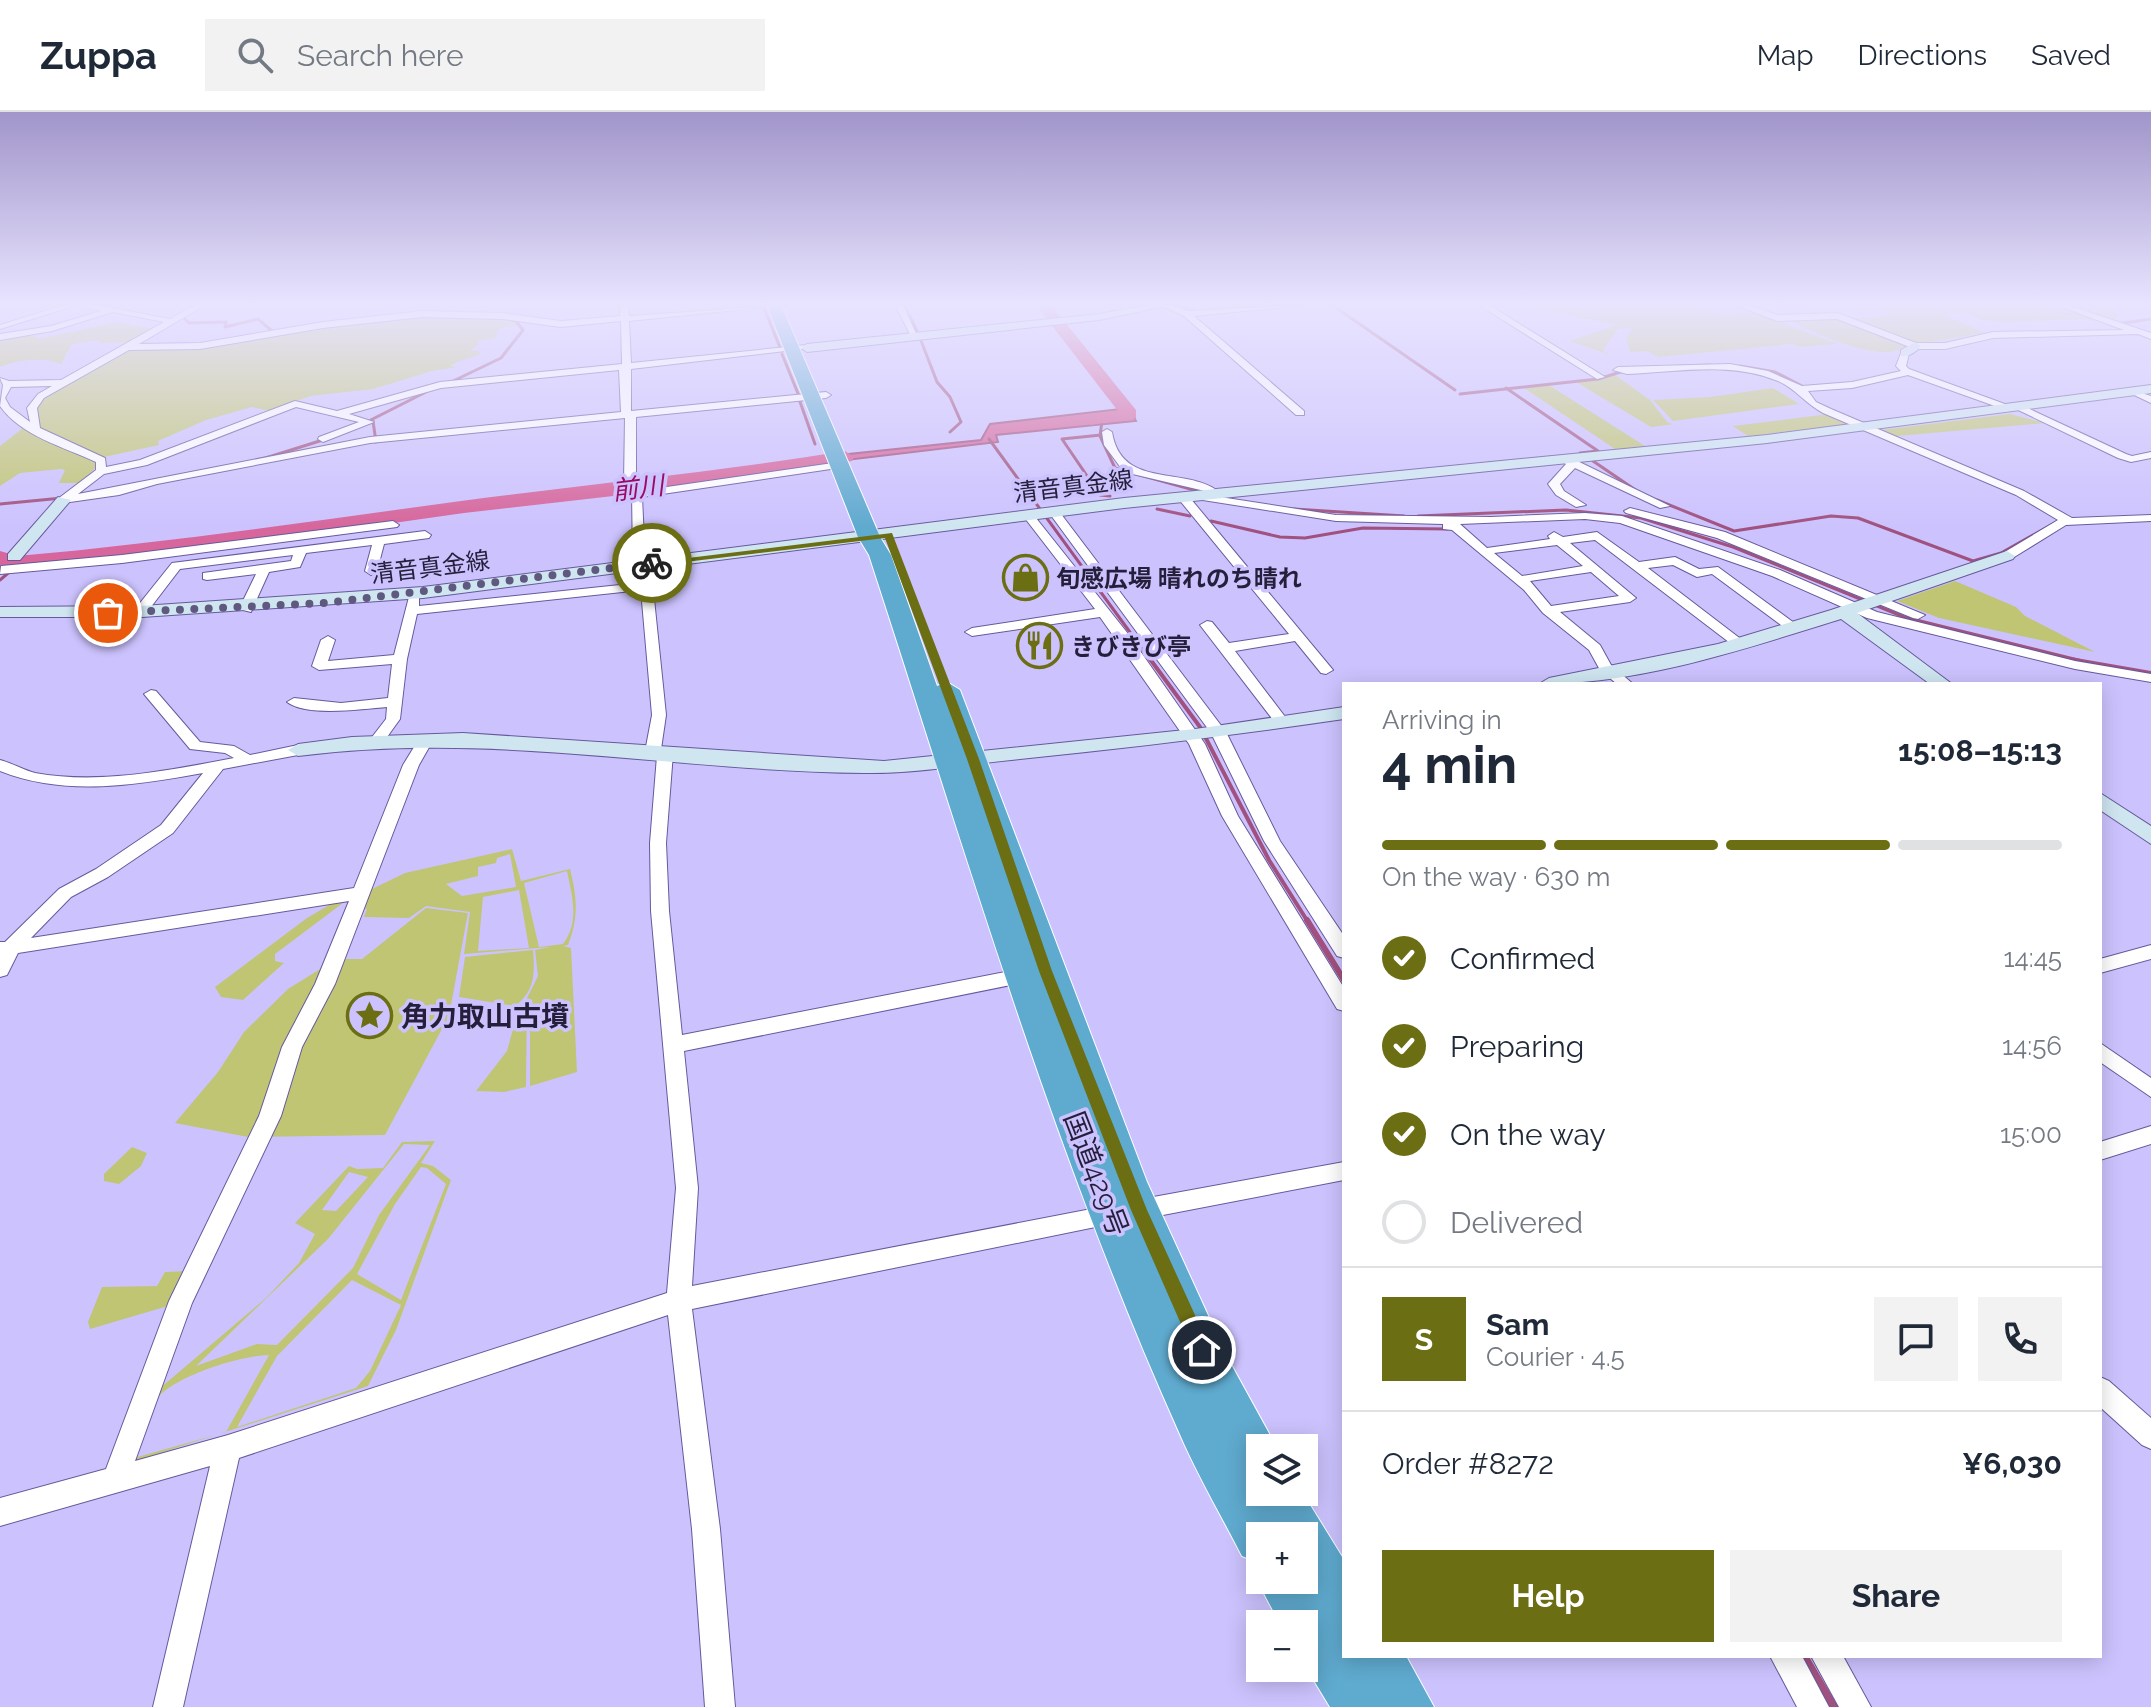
<!DOCTYPE html>
<html lang="en">
<head>
<meta charset="utf-8">
<style>
  body { margin:0; font-family:Raleway,"Noto Sans JP",sans-serif; background:#f2f2f3; color:#1f2937; height:100vh; display:flex; flex-direction:column; font-size:30px; white-space:nowrap }
  * { box-sizing:border-box; margin:0 }
  p { font-size:26px; color:#747a83 }
  .icon { flex:none; width:44px; height:44px; fill:none; stroke:currentColor; stroke-width:2; stroke-linecap:round; stroke-linejoin:round }
  .map { position:relative; flex:1; overflow:hidden }
  .drawer { position:absolute; left:1342px; top:570px; width:760px; height:976px; display:flex; flex-direction:column; background:#fff; border-radius:0px; box-shadow:0 4px 20px #0003 }
  .drawer>* { flex:none }
  .tools { position:absolute; left:1246px; top:1322px; display:grid; gap:16px }
  .tools a { display:grid; place-items:center; width:72px; height:72px; border-radius:0px; background:#fff; box-shadow:0 4px 20px #0003; font-size:40px }
  .pin { position:absolute; display:grid; place-items:center; width:68px; height:68px; color:#fff; margin:-34px; border:4px solid #fff; border-radius:50%; box-shadow:0 2px 8px #0007 }
  .courier { position:absolute; display:grid; place-items:center; width:80px; height:80px; margin:-40px; border:6px solid #6b6e12; border-radius:50%; background:#fff; color:#222; box-shadow:0 2px 10px #0007 }
  .overview em { font-style:normal; font-weight:700 }
  .overview div { display:flex; flex-direction:column-reverse }
  .overview { display:flex; align-items:center; justify-content:space-between; height:136px; padding:0 40px }
  h1 { font-size:52px; font-weight:700; line-height:60px }
  .bar { display:grid; grid-template-columns:repeat(4,1fr); gap:12px 8px; align-content:center; height:96px; padding:0 40px }
  .bar i { height:10px; border-radius:6px; background:#e0e1e3 }
  .bar .selected { background:#6b6e12 }
  .bar p { grid-column:span 4 }
  .line { display:flex; align-items:center; gap:20px; padding:0 40px; border-top:2px solid #e0e1e3 }
  .line div { flex:1 }
  .round { display:grid; place-items:center; flex:none; width:84px; height:84px; border-radius:0px; background:#f2f2f3 }
  ol { padding:0 40px; list-style:none }
  li { display:flex; align-items:center; gap:24px; height:88px }
  li p { margin-inline-start:auto }
  li .icon { padding:8px; border-radius:50%; background:#6b6e12; color:#fff; stroke-width:4 }
  li:last-child { color:#747a83 }
  li i { width:44px; height:44px; border:4px solid #e0e1e3; border-radius:50% }
  .action { display:flex; gap:16px; margin-top:auto; padding:16px 40px }
  .action a { flex:1; height:92px; border-radius:0px; background:#6b6e12; color:#fff; font-size:32px; font-weight:700; line-height:92px; text-align:center }
  .action a+a { background:#f2f2f3; color:#1f2937 }
  header { display:flex; align-items:center; gap:48px; box-sizing:border-box; height:112px; padding:0 40px; background:#fff; border-bottom:2px solid #e0e1e3 }
  header strong { font-size:38px }
  nav { display:flex; gap:44px; margin-inline-start:auto; font-size:28px }
  .search { width:560px; height:72px; background:#f2f2f3; display:flex; align-items:center; gap:20px; box-sizing:border-box; padding:0 28px; border-radius:0px; color:#747a83; font-size:30px }
  .map>svg:first-child { display:block }
  .green { fill:#c0c574; fill-rule:evenodd }
  .water { fill:#d6669c; stroke:#a1517f; stroke-width:2 }
  .lines { fill:none; stroke-linecap:round; stroke-linejoin:round }
  .stream-far3 { stroke:#a1517f; stroke-width:3 }
  .stream-far2 { stroke:#a1517f; stroke-width:4 }
  .stream-far1 { stroke:#a1517f; stroke-width:6 }
  .stream { stroke:#a1517f; stroke-width:8 }
  .river { fill:#d6669c; fill-rule:evenodd }
  .street-casing { stroke:#67599b; stroke-width:2 }
  .secondary-casing { stroke:#67599b; stroke-width:2 }
  .highway-casing { stroke:#fff; stroke-width:2 }
  .street { fill:#fff; fill-rule:evenodd }
  .secondary { fill:#cfe6f1; fill-rule:evenodd }
  .highway { fill:#5faacf; fill-rule:evenodd }
  .route { fill:#6b6e12 }
  .done { stroke:#5f587f; stroke-width:8; stroke-dasharray:0 14.4 }
  .labels { text-anchor:middle; dominant-baseline:central; stroke-width:7; stroke-linejoin:round; paint-order:stroke }
  .far-street-label { font-size:24px; fill:#251f3b; stroke:#ccc3fe }
  .far-poi-label { font-size:24px; font-weight:bold; fill:#251f3b; stroke:#ccc3fe; text-anchor:start }
  .far-water-label { font-size:26px; font-style:italic; fill:#9b0b62; stroke:#ccc3fe }
  .poi-label { font-size:28px; font-weight:bold; fill:#251f3b; stroke:#ccc3fe; text-anchor:start }
  .street-label { font-size:28px; fill:#251f3b; stroke:#ccc3fe }
</style>
</head>
<body>
<header>
<strong>Zuppa</strong>
<div class="search"><svg class="icon" aria-label="search" viewBox="0 0 24 24"><circle cx="10" cy="10" r="6"/><path d="M15 15l6 6"/></svg>Search here</div>
<nav><a>Map</a><a>Directions</a><a>Saved</a></nav>
</header>
<div class="map">
<svg width="2151" height="1595" viewBox="0 0 2151 1595">
  <rect width="100%" height="100%" fill="#ccc3fe"/>
  <!-- green -->
  <g class="green">
    <path d="M1523 193H1695L1724 203 1754 200 1837 232 1800 235 1792 232 1658 245 1647 239 1630 240 1626 226 1632 217 1621 214 1626 217H1618L1603 238 1610 243 1570 229 1616 213Z"/>
    <path d="M1878 193H2046L2070 201 2082 200 2062 193H2101L2116 199 2118 204 2106 210 2080 207 2008 210 1982 208 1961 199 1944 203 1985 221 1915 232 1849 207 1892 203Z"/>
    <path d="M417 204 506 206 521 213 500 216 495 226 478 229V233L470 238 482 240C472 248 461 246 450 254L458 255 432 259 373 277 311 284 269 299 252 295 206 308 158 329 159 333 104 345 41 316 36 295 63 271 124 238 206 235 342 212Z"/>
    <path d="M1834 204 1907 233C1883 255 1814 220 1786 207Z"/>
    <path d="M116 210 154 217 130 230 99 231 100 228 72 232 61 252C46 246 22 246 0 255V226L31 223 40 227Z"/>
    <path d="M1615 263 1650 288 1668 311 1674 312 1651 315 1576 270Z"/>
    <path d="M1547 272 1645 334 1615 337 1524 276Z"/>
    <path d="M1773 276 1799 292 1673 309 1653 288 1710 285Z"/>
    <path d="M1829 302 1849 312 1748 324 1733 314Z"/>
    <path d="M2010 302 2045 311 1897 324 1881 318Z"/>
    <path d="M23 316 76 338 98 353 81 371H59L65 358 61 357 20 361 0 374V334Z"/>
    <path d="M1955 469 2016 495 2025 504 2095 540 1939 506 1897 489Z"/>
    <path d="M512 737 521 769 570 757C577 785 579 805 568 833L563 834 571 836 577 960 530 974V891L527 886 538 864 535 838 550 835 464 842 470 800 426 794 409 806 364 805 367 797 362 796 372 777 405 761ZM510 742 516 775 462 784 446 772 478 764V755L496 751 497 746ZM567 759C572 784 580 810 563 832L539 835 524 771ZM519 778 529 836 478 839 483 785Z"/>
    <path d="M347 788 275 842V849L284 851 243 888 221 885 215 875 307 806 336 789Z"/>
    <path d="M426 796 468 801 449 904 385 1023 248 1025 175 1011 218 960 244 920 288 877 325 854 343 847H362Z"/>
    <path d="M533 838C535 861 535 879 515 894L459 885 465 845Z"/>
    <path d="M527 893 526 975 504 980 476 979 507 939 519 895Z"/>
    <path d="M435 1029 421 1051 433 1054 451 1068 396 1218 368 1274 132 1350 159 1277 266 1186 299 1151 315 1122 295 1111 349 1054 357 1057 383 1056 402 1030ZM404 1032 430 1033 379 1103 353 1156 277 1233 257 1232 196 1254 328 1127ZM421 1055 427 1056 446 1072 401 1188 357 1162 395 1092ZM349 1060 368 1065 336 1099 322 1098ZM352 1168 401 1193 370 1259 356 1276 237 1315 277 1244ZM269 1243 226 1320 134 1346C140 1332 150 1293 160 1283 182 1262 239 1244 269 1243Z"/>
    <path d="M132 1035 147 1041 141 1054 119 1072 104 1069V1062Z"/>
    <path d="M187 1159 168 1194 90 1217 88 1210 102 1175 157 1174 165 1160Z"/>
  </g>
  <!-- water -->
  <path class="water" d="M1129 296 1136 309 996 323 998 330 804 353 820 345 981 328 990 312Z"/>
  <g class="lines">
    <!-- stream-far3 -->
    <g class="stream-far3">
      <path d="M904 193 917 219"/>
      <path d="M1172 193 1195 199"/>
      <path d="M1332 193 1455 278"/>
      <path d="M764 196 781 238"/>
      <path d="M1229 197 1276 193"/>
      <path d="M185 207 189 211 226 210 225 215 258 207 272 219"/>
      <path d="M2116 212 2151 207"/>
      <path d="M920 226 937 270 950 285 961 310 950 320"/>
      <path d="M782 242 799 284"/>
      <path d="M1680 254 1710 253"/>
      <path d="M1740 254 1775 260 1802 274"/>
      <path d="M449 271 501 246 523 218 516 209 508 207"/>
      <path d="M1506 276 1598 339 1580 341"/>
      <path d="M1460 282 1598 267 1627 258"/>
      <path d="M799 287 815 332"/>
      <path d="M373 309 376 330"/>
      <path d="M1102 309 1100 324 1115 356 1201 380"/>
      <path d="M347 320 430 278"/>
      <path d="M1101 323 1062 327 1100 383 1110 384"/>
      <path d="M989 327 1151 549"/>
      <path d="M256 349 326 327"/>
      <path d="M1593 349 1637 379"/>
      <path d="M1657 388 1734 419 1831 404 1858 406 1973 449 2001 441 2058 409"/>
      <path d="M0 392 62 386"/>
      <path d="M1157 397 1190 404"/>
      <path d="M1294 397 1404 404"/>
      <path d="M1418 404 1566 398 1641 406 1733 435 1904 505 2082 549"/>
      <path d="M1211 409 1280 425 1305 426 1363 416 1448 417"/>
      <path d="M0 468 21 450"/>
    </g>
    <!-- stream-far2 -->
    <g class="stream-far2">
      <path d="M1150 547 1200 615 1269 748 1308 810"/>
      <path d="M2070 547 2151 561"/>
    </g>
    <!-- stream-far1 -->
    <path class="stream-far1" d="M1307 808 1344 868"/>
    <!-- stream -->
    <path class="stream" d="M1804 1544 1834 1595"/>
    <!-- river -->
    <g class="river">
      <path d="M1036 193H1051L1136 298V306L1090 313V305L1118 299Z"/>
      <path d="M845 339 854 345 852 349 701 374 464 401 140 447 15 458 0 453V439L17 444C165 431 313 409 461 389 589 372 717 360 845 339Z"/>
    </g>
    <defs>
      <g id="street">
        <path d="M0 193H8L0 196Z"/>
        <path d="M64 193H97L170 207 195 193H205L139 232 200 231 323 210 422 199 503 201 561 209 620 204V193H628L629 204 785 193 629 209 631 251 807 233 811 236 631 257V299L826 280 831 283 826 286 636 305V367L648 370 650 372 644 375 624 370 625 306 370 331 157 372 119 383 63 391 57 388 59 386 96 358V350C64 335 21 324 0 294L3 273 0 266 9 269 61 268 164 210 113 200 52 219 0 228V222L51 214 101 199 77 193 0 217V213ZM422 205 503 207 561 215 621 209 622 252 440 270 337 299 295 289 140 348 106 355 105 346 40 316 37 296 44 286 129 238 200 237 323 216ZM619 258 621 300 370 325 78 382 104 362 147 353 296 295 359 310 319 325 318 327 323 330 374 310 349 302 441 276ZM52 274 38 282 27 296 30 310 10 295 5 286 11 275Z"/>
        <path d="M895 193H903L918 226H912Z"/>
        <path d="M1160 193H1171L1188 199 1304 193 1194 204 1304 299V303H1296L1184 204Z"/>
        <path d="M1479 193H1489L1605 265 1597 267Z"/>
        <path d="M1736 193H1748L1778 203 1838 201 1916 231H1945L1993 220 2124 218 2056 193H2068L2151 221V227L2138 222 1993 226 1945 237H1915L1837 207 1777 209Z"/>
        <path d="M1905 238 1909 241 1906 254 1909 257 2013 295 2021 293 2126 342 2132 344 2151 340V346L2131 350 2118 346 2014 296 2006 298 1908 263 1852 276 1808 279 1816 290 1831 297 2024 379 2072 406 2151 403V409L2066 413 2011 447H2003V441L2058 408 2016 383 1823 301C1806 292 1796 277 1778 269 1730 249 1677 260 1627 262L1613 258 1618 255 1730 252 1768 259 1802 274 1852 270 1901 259 1896 254 1901 241Z"/>
        <path d="M2132 278 2151 284V291L2132 282Z"/>
        <path d="M1107 317 1112 320C1121 376 1180 355 1215 377L1209 380 1124 360 1104 333 1102 320Z"/>
        <path d="M1561 345H1569L1670 394 1660 396 1575 356 1560 372 1564 379 1586 393 1576 395 1556 383 1548 372 1566 352 1561 349Z"/>
        <path d="M840 350 845 353 844 355 642 385 645 449 653 477 666 603 661 637 670 638 673 641 666 731 669 799 682 923 1031 855 1038 857 1041 862 1038 867 1031 869 684 939 698 1076 692 1174 1112 1093 1120 1096 1123 1103 1120 1110 692 1197 720 1417 735 1595H705L692 1417 668 1203 239 1346 183 1595H153L210 1354 0 1414V1386L106 1357 169 1189 259 1004 282 935 315 872 349 789 18 841 7 863 0 865V830H5L59 777 96 757 161 713 203 661C137 673 65 685 0 659V648C12 651 23 658 35 661 100 673 170 658 234 646L225 641 190 637 144 582 151 578 156 579 200 630 234 634 250 643 298 633 306 638 298 643 223 657 173 721 108 765 71 785 31 826 354 776 403 653 419 627 424 625 432 630 419 653 335 872 302 935 281 1004 192 1191 135 1349 228 1323 667 1181 676 1076 651 799 650 731 657 644 648 643 645 640 652 603 641 478 417 502 407 547 400 607 382 632H372L369 629 386 607 387 595C363 597 306 605 287 590L294 586 341 591 388 586 392 552 319 558 312 554 321 528 328 524 335 528 328 549 394 543 409 485H419V494L639 471 633 449 632 380Z"/>
        <path d="M1194 381 1336 403 1491 405 1585 401 1622 404 1780 458 1877 500 2075 549 2151 562V570L2075 557 1867 506 1772 464 1620 411 1585 407 1460 412 1487 436 1550 427 1548 424 1554 420 1563 425 1597 420 1639 450 1675 445 1699 457 1718 455 1801 516 1794 520 1789 519 1712 462 1697 465 1673 453 1648 456 1746 531 1739 535 1734 534 1595 428 1570 431 1636 486 1630 490 1560 500 1600 533 1611 553 1633 572H1617L1600 558 1589 538 1543 501 1524 478 1452 418 1443 417V412L1336 409 1190 386 1333 558 1326 562 1321 561 1295 529 1235 539 1289 610 1282 614 1277 613 1200 513 1207 509 1212 510 1229 531 1289 522 1177 385 1183 382 1189 385ZM1557 433 1583 454 1522 464 1494 441ZM1591 460 1619 484 1551 494 1530 469Z"/>
        <path d="M1630 396 1725 420 1925 503 1918 507 1913 506 1717 426 1626 401 1624 399Z"/>
        <path d="M1050 398H1058L1226 620 1280 729 1344 824V846L1337 844 1264 729 1211 621 1050 402Z"/>
        <path d="M1024 401H1032L1129 523 1205 632 1238 704 1344 876V899L1337 897 1222 704 1189 632 1100 505 972 524 965 520 972 516 1095 497 1024 405Z"/>
        <path d="M393 409 399 413 397 415 122 451 0 462 1 454 122 443Z"/>
        <path d="M425 419 431 423 429 426 384 432 377 459 371 463 365 459 372 433 306 441 300 455 269 460 251 500 239 497 256 462 207 468 203 467V461L291 449 293 443 180 457 144 504 139 505 132 501 172 451Z"/>
        <path d="M2151 833V847L2100 861V847Z"/>
        <path d="M2100 931 2151 966V985L2100 950Z"/>
        <path d="M2151 1014V1032L2100 1048V1030Z"/>
        <path d="M1344 1050V1068L1137 1108 1129 1105 1126 1098 1129 1091 1137 1088Z"/>
        <path d="M2100 1265 2109 1269 2151 1306V1337L2142 1333 2100 1295Z"/>
        <path d="M1770 1544H1802L1829 1595H1797Z"/>
        <path d="M1811 1544H1843L1871 1595H1839Z"/>
      </g>
      <g id="secondary">
        <path d="M1148 193H1171L1099 208 807 240 801 236 807 232 1099 202Z"/>
        <path d="M1915 230 1921 234C1916 240 1909 245 1901 244V238Z"/>
        <path d="M2151 273V281L1767 331 1124 396 423 486 142 505H0V495L142 494 423 475 1124 386 1767 323Z"/>
        <path d="M58 385 71 388 20 448H8V442Z"/>
        <path d="M2007 439 2015 444 2013 447 1857 501 1952 572H1930L1841 507C1744 537 1642 572 1539 572L1549 566 1718 532 1831 498Z"/>
        <path d="M1344 595V607C1236 623 1129 636 1020 647 969 652 916 662 864 661 670 659 495 619 298 644L288 638 298 632 352 625 463 621 884 649 1195 617Z"/>
        <path d="M2100 681 2151 714V732L2100 698Z"/>
      </g>
      <path id="highway" d="M767 193H781L880 425 891 443 937 574 947 570 960 578 1147 1070 1227 1245 1277 1336H1260V1380H1302L1344 1448V1544H1406L1434 1595H1330L1304 1552V1512H1280L1257 1468 1260 1462V1468H1304V1424H1260V1451L1242 1444C1221 1403 1197 1362 1179 1320 1052 1037 965 737 869 443L858 425Z"/>
    </defs>
    <!-- street casing -->
    <use href="#street" class="street-casing"/>
    <!-- secondary casing -->
    <use href="#secondary" class="secondary-casing"/>
    <!-- highway casing -->
    <use href="#highway" class="highway-casing"/>
    <!-- street -->
    <use href="#street" class="street"/>
    <!-- secondary -->
    <use href="#secondary" class="secondary"/>
    <!-- highway -->
    <use href="#highway" class="highway"/>
  </g>
  <!-- sky -->
  <linearGradient id="sky" x2="0" y2="1"><stop stop-color="#a195ca"/><stop offset="0.46" stop-color="#e8e4ff"/><stop offset="1" stop-color="#e8e4ff" stop-opacity="0"/></linearGradient>
  <rect width="2151" height="416" fill="url(#sky)"/>
  <!-- route -->
  <path class="route" d="M892 421 979 647 1052 859 1147 1098 1211 1238 1202 1247 1195 1244 1131 1098 1039 859 967 647 885 426 652 454 647 451Z"/>
  <g class="lines">
    <!-- done -->
    <path class="done" d="M108 501 326 491 652 451"/>
  </g>
  <!-- icons -->
  <defs>
    <symbol id="shop-ring" viewBox="-11 -11 22 22"><circle r="9.5" fill="#ccc3fe" stroke="#6b6e12" stroke-width="1.5"/><path d="M-5-2.5h2.3a2.7 3.5 0 0 1 5.4 0H5L5.5 6h-11ZM-1.5-2.5h3a1.5 2.3 0 0 0-3 0Z" fill="#6b6e12"/></symbol>
    <symbol id="restaurant-ring" viewBox="-11 -11 22 22"><circle r="9.5" fill="#ccc3fe" stroke="#6b6e12" stroke-width="1.5"/><path d="M-5-6h1v4h1v-4h1v4h1v-4h1v5L-1.5 .5V6h-2V.5L-5-1ZM5-6V6H3V1.5H1.5Q1.5-4 5-6Z" fill="#6b6e12"/></symbol>
    <symbol id="sight-ring" viewBox="-11 -11 22 22"><circle r="9.5" fill="#ccc3fe" stroke="#6b6e12" stroke-width="1.5"/><path d="M0-6L1.8-2.2L6-1.7L2.9 1.2L3.7 5.4L0 3.3L-3.7 5.4L-2.9 1.2L-6-1.7L-1.8-2.2Z" fill="#6b6e12"/></symbol>
  </defs>
  <g fill-rule="evenodd">
    <use href="#shop-ring" x="1000" y="440" width="51" height="51"/>
    <use href="#restaurant-ring" x="1014" y="508" width="51" height="51"/>
    <use href="#sight-ring" x="344" y="878" width="51" height="51"/>
  </g>
  <g class="labels">
    <!-- far-street labels -->
    <g class="far-street-label">
      <text transform="translate(1073 374) rotate(-7)">清音真金線</text>
      <text transform="translate(430 455) rotate(-7)">清音真金線</text>
    </g>
    <!-- far-poi labels -->
    <g class="far-poi-label">
      <text x="1056" y="466">旬感広場 晴れのち晴れ</text>
      <text x="1071" y="534">きびきび亭</text>
    </g>
    <!-- far-water labels -->
    <g class="far-water-label">
      <text transform="translate(638 376) rotate(-7)">前川</text>
    </g>
    <!-- poi labels -->
    <g class="poi-label">
      <text x="401" y="904">角力取山古墳</text>
    </g>
    <!-- street labels -->
    <g class="street-label">
      <text transform="translate(1096 1062) rotate(69)">国道429号</text>
    </g>
  </g>
</svg>
<div class="tools">
<a><svg class="icon" aria-label="layers" viewBox="0 0 24 24"><path d="M12 4l9 5-9 5-9-5zM3 14l9 5 9-5"/></svg></a>
<a>+</a>
<a>−</a>
</div>
<div class="pin" style="left:108px;top:501px;background:#ea580c"><svg class="icon" aria-label="bag" viewBox="0 0 24 24"><path d="M5 8h14l-1 12H6zM9 8a3 3 0 0 1 6 0"/></svg></div>
<div class="pin" style="left:1202px;top:1238px;background:#1f2937"><svg class="icon" aria-label="home" viewBox="0 0 24 24"><path d="M3 11l9-7 9 7M6 9v11h12V9"/></svg></div>
<div class="courier" style="left:652px;top:451px"><svg class="icon" aria-label="bike" viewBox="0 0 24 24"><circle cx="6" cy="16" r="4"/><circle cx="18" cy="16" r="4"/><path d="M6 16l4-8h5l3 8M10 8l3 8H6M13 5h3"/></svg></div>
<section class="drawer">
<div class="overview"><div><h1>4 min</h1><p>Arriving in</p></div><em>15:08–15:13</em></div>
<div class="bar"><i class="selected"></i><i class="selected"></i><i class="selected"></i><i></i><p>On the way · 630 m</p></div>
<ol>
<li><svg class="icon" aria-label="check" viewBox="0 0 24 24"><path d="M5 12l5 5 9-10"/></svg>Confirmed<p>14:45</p></li>
<li><svg class="icon" aria-label="check" viewBox="0 0 24 24"><path d="M5 12l5 5 9-10"/></svg>Preparing<p>14:56</p></li>
<li><svg class="icon" aria-label="check" viewBox="0 0 24 24"><path d="M5 12l5 5 9-10"/></svg>On the way<p>15:00</p></li>
<li><i></i>Delivered</li>
</ol>
<div class="line" style="height:144px"><b class="round" style="background:#6b6e12;color:#fff">S</b><div><b>Sam</b><p>Courier · 4.5</p></div><a class="round"><svg class="icon" aria-label="chat" viewBox="0 0 24 24"><path d="M4 5h16v11H9l-5 4z"/></svg></a><a class="round"><svg class="icon" aria-label="phone" viewBox="0 0 24 24"><path d="M5 4h4l2 5-3 2q2 4 5 5l2-3 5 2v4C11 20 4 13 5 4z"/></svg></a></div>
<div class="line" style="height:104px"><div>Order #8272</div><b>¥6,030</b></div>
<div class="action"><a>Help</a><a>Share</a></div>
</section>
</div>
</body>
</html>
